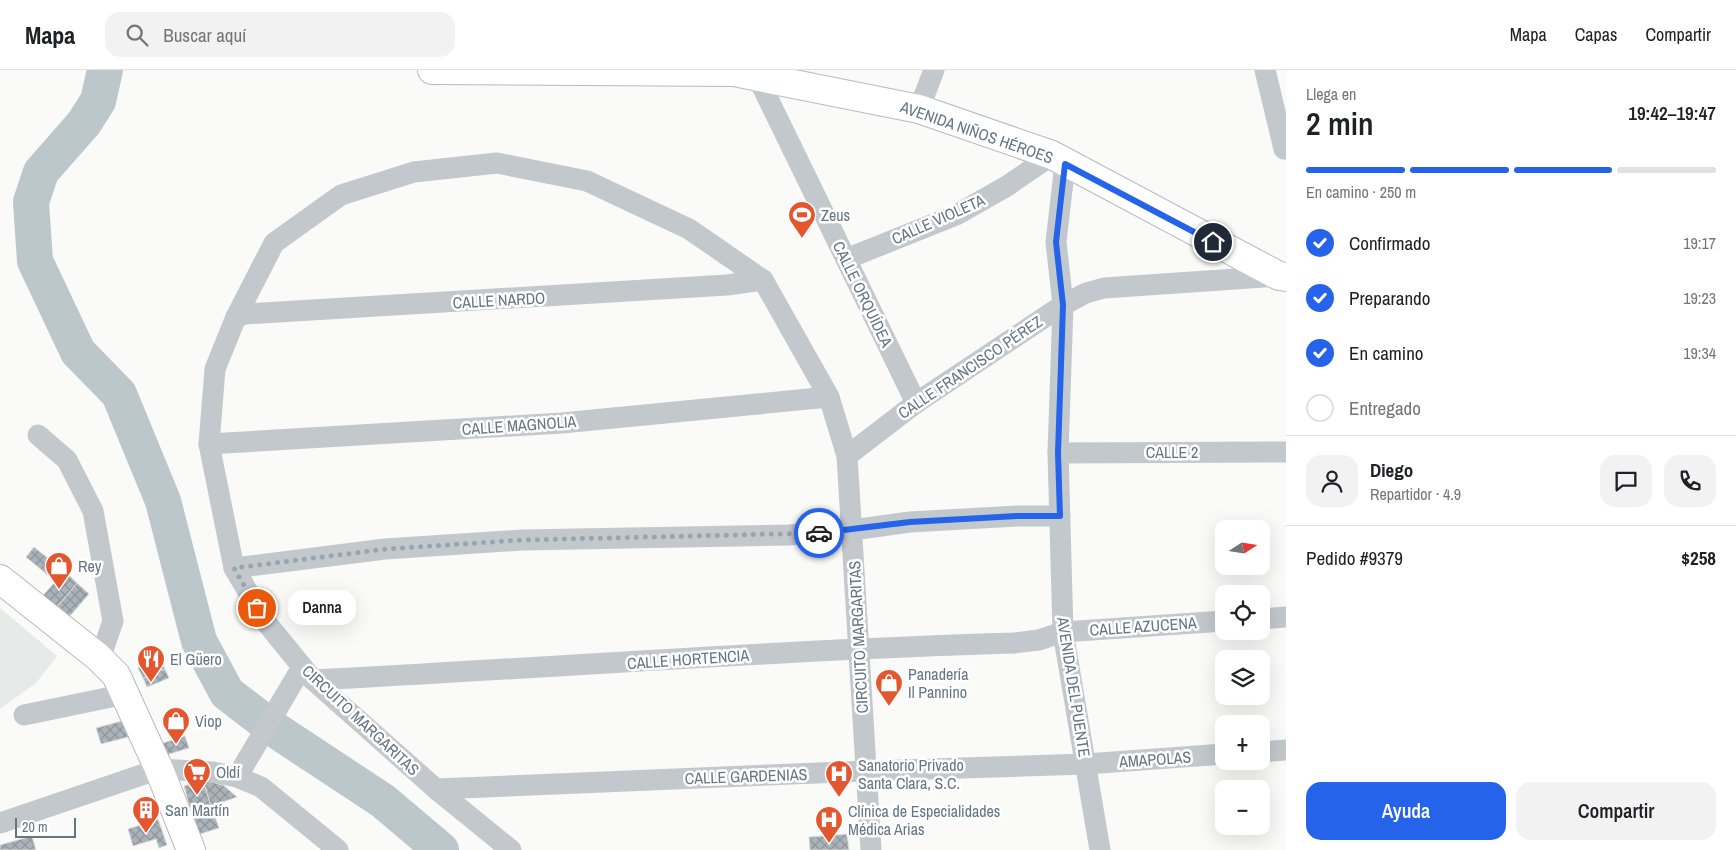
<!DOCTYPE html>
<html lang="es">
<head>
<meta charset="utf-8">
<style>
  body { margin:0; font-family:"Archivo Narrow",sans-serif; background:#f2f2f2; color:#202124; height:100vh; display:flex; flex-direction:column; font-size:19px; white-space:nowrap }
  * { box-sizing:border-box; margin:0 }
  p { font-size:16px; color:#757577 }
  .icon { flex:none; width:28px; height:28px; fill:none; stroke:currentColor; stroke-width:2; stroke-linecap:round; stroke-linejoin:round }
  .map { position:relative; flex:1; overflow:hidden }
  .panel { display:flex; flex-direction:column; background:#fff; width:450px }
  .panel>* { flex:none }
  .needle { width:32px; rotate:78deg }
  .fabs { position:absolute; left:1215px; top:450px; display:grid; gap:10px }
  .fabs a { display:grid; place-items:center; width:55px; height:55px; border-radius:10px; background:#fff; box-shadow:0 5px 20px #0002; font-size:25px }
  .scale { position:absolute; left:15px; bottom:12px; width:61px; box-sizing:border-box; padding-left:5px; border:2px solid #657683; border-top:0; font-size:14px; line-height:18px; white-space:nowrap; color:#657683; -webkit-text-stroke:4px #fff; paint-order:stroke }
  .pin { position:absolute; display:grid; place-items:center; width:42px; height:42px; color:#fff; margin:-21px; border:2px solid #fff; border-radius:50%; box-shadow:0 1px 5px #0007 }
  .courier { position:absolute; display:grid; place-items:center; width:50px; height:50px; margin:-25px; border:4px solid #2563eb; border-radius:50%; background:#fff; color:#222; box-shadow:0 1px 6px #0007 }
  .bubble { position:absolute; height:35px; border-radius:15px; background:#fff; box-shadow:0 5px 20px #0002; font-size:16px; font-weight:600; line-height:35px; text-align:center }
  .summary em { font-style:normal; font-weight:600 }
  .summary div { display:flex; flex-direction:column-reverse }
  .summary { display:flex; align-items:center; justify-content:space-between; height:85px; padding:0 20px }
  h1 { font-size:32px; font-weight:600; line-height:38px }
  .bar { display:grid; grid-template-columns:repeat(4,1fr); gap:8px 5px; align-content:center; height:60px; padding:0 20px }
  .bar i { height:6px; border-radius:4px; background:#e0e0e0 }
  .bar .on { background:#2563eb }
  .bar p { grid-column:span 4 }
  .line { display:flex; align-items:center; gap:12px; padding:0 20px; border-top:1px solid #e0e0e0 }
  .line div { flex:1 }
  .round { display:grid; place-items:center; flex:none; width:52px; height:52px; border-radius:15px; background:#f2f2f2 }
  ol { padding:0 20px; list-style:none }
  li { display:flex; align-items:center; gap:15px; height:55px }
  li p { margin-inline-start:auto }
  li .icon { padding:5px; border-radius:50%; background:#2563eb; color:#fff; stroke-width:4 }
  li:last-child { color:#757577 }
  li i { width:28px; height:28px; border:2px solid #e0e0e0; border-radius:50% }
  .action { display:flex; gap:10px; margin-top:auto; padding:10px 20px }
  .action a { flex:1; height:58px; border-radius:15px; background:#2563eb; color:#fff; font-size:20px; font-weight:600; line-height:58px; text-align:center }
  .action a+a { background:#f2f2f2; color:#202124 }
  header { display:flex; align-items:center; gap:30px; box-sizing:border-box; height:70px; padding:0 25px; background:#fff; border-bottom:1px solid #e0e0e0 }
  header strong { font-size:24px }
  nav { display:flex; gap:28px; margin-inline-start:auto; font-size:18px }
  .search { width:350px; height:45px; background:#f2f2f2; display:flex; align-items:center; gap:12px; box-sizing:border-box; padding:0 18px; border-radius:15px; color:#757577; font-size:19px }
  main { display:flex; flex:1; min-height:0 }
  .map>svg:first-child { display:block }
  .built { fill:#e8e9e9 }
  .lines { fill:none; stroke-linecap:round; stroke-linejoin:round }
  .river { stroke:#bbc7cb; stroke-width:36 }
  .building { fill:url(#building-cross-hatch); stroke:#dcdcda }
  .major-casing { stroke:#b5babe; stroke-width:30 }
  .minor { stroke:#c3c8cc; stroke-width:21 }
  .major { stroke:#fff; stroke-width:28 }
  .done { stroke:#99a4ac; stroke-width:5; stroke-dasharray:0 9 }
  .route { stroke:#2563eb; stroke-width:6 }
  .labels { text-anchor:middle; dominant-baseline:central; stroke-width:5; stroke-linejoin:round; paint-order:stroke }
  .street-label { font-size:16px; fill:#657683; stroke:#fff }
  .poi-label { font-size:16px; fill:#657683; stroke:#fff; text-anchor:start }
</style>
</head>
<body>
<header>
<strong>Mapa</strong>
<div class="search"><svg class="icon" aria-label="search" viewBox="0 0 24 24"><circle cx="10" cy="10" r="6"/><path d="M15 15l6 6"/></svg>Buscar aquí</div>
<nav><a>Mapa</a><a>Capas</a><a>Compartir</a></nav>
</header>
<main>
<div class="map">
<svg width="1286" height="780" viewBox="0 0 1286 780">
  <defs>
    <pattern id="building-cross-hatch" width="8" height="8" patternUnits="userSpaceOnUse" patternTransform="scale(1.25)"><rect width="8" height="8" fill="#aab3b9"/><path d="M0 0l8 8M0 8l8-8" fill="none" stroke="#8e969c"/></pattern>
  </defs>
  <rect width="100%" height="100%" fill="#fafaf8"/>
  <!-- built -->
  <path class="built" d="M0 538 57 586 36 613 0 639Z"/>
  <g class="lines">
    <!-- river -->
    <path class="river" d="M105 0 98 31 84 53 41 102 31 132 35 191 78 282 119 324 163 431 199 571 227 623 274 659 383 731 441 780"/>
  </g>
  <!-- building -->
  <g class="building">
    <path d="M34 477 64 501 55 511 26 487Z"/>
    <path d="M64 501 77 513 55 540 41 528Z"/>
    <path d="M77 513 89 524 69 547 55 540Z"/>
    <path d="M159 588 165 599 143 608 138 598Z"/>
    <path d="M165 599 169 608 147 617 143 608Z"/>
    <path d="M122 651 128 667 101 674 96 658Z"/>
    <path d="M185 666 189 678 166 685 163 673Z"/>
    <path d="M203 710 211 736 191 742 184 716Z"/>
    <path d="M203 710 223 715 237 727 211 736Z"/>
    <path d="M211 736 219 758 200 764 191 742Z"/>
    <path d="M158 749 167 775 159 778 156 769 133 776 128 759Z"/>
    <path d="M847 764 849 780H810L809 767Z"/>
    <path d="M32 766 36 780H0V775Z"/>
  </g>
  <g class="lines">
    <defs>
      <g id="major">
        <path d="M432 0 734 2 919 39 1052 85 1279 206 1286 207"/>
        <path d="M0 509 98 587 116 605 159 699 191 780"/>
      </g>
    </defs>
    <!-- major casing -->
    <use href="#major" class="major-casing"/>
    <!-- minor -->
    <g class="minor">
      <path d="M1265 0 1284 79"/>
      <path d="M757 6 916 333"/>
      <path d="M919 39 934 0"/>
      <path d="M1065 94 1056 172 1063 235 1058 383 1063 562 1100 780"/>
      <path d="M846 189 956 145 1007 116 1052 85"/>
      <path d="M236 247 245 244 727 215 763 210"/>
      <path d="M38 365 67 390 93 441 113 551 104 577 98 587"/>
      <path d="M209 374 562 353 829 327"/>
      <path d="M1058 383 1286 382"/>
      <path d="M847 386 916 333 1063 235 1086 223 1104 218 1279 206"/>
      <path d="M234 498 385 479 522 470 789 465 852 460 910 452 1017 446H1060"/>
      <path d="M1261 549 1286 547"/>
      <path d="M313 610C546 598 780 580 1014 573L1039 570 1063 562 1224 551"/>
      <path d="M24 645 126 624"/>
      <path d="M1261 682 1286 680"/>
      <path d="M237 707 302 597"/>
      <path d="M436 719 866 701 1086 694 1224 684"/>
      <path d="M0 753 159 699 213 702 237 707 261 717 338 780"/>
      <path d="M511 780 436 719 313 610 265 551 234 498 209 374 215 299 236 247 274 173 341 125 414 102 497 93 587 111 689 159 763 210 829 327 847 386 871 780"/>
    </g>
    <!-- major -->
    <use href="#major" class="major"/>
  </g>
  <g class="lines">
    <!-- done -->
    <path class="done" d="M257 538 234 498 386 479 522 470 819 463"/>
    <!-- route -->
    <path class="route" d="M819 463 910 452 1017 446H1060L1058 383 1063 235 1056 172 1065 94 1213 172"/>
  </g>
  <!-- icons -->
  <defs>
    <symbol id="stadium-pin" viewBox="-11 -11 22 30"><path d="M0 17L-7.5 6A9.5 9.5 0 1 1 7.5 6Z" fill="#e4572e" stroke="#fff"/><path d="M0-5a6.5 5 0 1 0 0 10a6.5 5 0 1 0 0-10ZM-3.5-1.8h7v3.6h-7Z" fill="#fff"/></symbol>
    <symbol id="shop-pin" viewBox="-11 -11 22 30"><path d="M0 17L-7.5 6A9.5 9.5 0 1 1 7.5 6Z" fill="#e4572e" stroke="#fff"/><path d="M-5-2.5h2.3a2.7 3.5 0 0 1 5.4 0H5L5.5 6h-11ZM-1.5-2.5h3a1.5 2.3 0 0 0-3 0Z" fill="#fff"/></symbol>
    <symbol id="restaurant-pin" viewBox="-11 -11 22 30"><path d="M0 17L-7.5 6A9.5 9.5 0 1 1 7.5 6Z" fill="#e4572e" stroke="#fff"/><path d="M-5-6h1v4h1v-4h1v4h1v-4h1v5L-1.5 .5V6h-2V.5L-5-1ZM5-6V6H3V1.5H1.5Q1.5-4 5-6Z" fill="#fff"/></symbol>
    <symbol id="supermarket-pin" viewBox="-11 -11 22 30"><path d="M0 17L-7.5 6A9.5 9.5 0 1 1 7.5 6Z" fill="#e4572e" stroke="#fff"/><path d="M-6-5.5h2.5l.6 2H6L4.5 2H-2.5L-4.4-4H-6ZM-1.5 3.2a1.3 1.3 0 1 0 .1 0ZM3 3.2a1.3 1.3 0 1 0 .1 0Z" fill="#fff"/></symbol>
    <symbol id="hospital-pin" viewBox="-11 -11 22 30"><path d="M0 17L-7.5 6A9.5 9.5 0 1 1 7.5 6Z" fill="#e4572e" stroke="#fff"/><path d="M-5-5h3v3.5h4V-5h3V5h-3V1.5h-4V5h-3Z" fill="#fff"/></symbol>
    <symbol id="building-pin" viewBox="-11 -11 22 30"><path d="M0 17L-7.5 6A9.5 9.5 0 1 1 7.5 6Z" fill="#e4572e" stroke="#fff"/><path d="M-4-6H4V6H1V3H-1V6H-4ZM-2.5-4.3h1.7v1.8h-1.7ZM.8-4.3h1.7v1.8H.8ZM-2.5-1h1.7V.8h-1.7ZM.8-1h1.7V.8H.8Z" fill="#fff"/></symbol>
  </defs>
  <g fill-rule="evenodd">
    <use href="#stadium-pin" x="786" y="129" width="32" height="43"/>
    <use href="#shop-pin" x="43" y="480" width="32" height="43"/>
    <use href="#restaurant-pin" x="135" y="573" width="32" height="43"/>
    <use href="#shop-pin" x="873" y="597" width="32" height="43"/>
    <use href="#shop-pin" x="160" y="635" width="32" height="43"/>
    <use href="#supermarket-pin" x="181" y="686" width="32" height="43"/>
    <use href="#hospital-pin" x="823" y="688" width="32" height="43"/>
    <use href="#building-pin" x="130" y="724" width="32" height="43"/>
    <use href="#hospital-pin" x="813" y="734" width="32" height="43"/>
  </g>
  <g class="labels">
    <!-- street labels -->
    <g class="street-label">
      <text transform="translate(977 62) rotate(19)">AVENIDA NIÑOS HÉROES</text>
      <text transform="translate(938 149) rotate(-24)">CALLE VIOLETA</text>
      <text transform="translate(863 224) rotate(64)">CALLE ORQUÍDEA</text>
      <text transform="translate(499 230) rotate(-3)">CALLE NARDO</text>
      <text transform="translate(970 297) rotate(-34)">CALLE FRANCISCO PÉREZ</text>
      <text transform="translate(519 355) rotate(-4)">CALLE MAGNOLIA</text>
      <text x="1172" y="382">CALLE 2</text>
      <text transform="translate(1143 556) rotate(-4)">CALLE AZUCENA</text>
      <text transform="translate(858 567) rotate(-93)">CIRCUITO MARGARITAS</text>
      <text transform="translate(688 589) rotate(-4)">CALLE HORTENCIA</text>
      <text transform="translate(1074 617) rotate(81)">AVENIDA DEL PUENTE</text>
      <text transform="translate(361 650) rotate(43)">CIRCUITO MARGARITAS</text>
      <text transform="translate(1155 689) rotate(-4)">AMAPOLAS</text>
      <text transform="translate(746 706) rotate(-2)">CALLE GARDENIAS</text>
    </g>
    <!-- poi labels -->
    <g class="poi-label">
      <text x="821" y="145">Zeus</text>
      <text x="78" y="496">Rey</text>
      <text x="170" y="589">El Güero</text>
      <text x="908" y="604">Panadería<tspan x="908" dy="18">Il Pannino</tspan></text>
      <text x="195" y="651">Viop</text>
      <text x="858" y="695">Sanatorio Privado<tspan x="858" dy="18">Santa Clara, S.C.</tspan></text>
      <text x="216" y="702">Oldí</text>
      <text x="165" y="740">San Martín</text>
      <text x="848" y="741">Clínica de Especialidades<tspan x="848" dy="18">Médica Arias</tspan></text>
    </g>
  </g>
</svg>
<div class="fabs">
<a><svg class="needle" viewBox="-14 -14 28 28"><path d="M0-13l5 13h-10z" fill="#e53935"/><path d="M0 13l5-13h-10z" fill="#757577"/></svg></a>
<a><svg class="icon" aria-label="locate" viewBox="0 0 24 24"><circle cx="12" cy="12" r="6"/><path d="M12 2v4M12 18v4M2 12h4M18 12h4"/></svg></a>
<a><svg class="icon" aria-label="layers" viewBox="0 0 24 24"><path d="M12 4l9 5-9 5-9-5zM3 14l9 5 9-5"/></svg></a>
<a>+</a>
<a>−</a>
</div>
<div class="scale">20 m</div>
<div class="pin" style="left:257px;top:538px;background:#ea580c"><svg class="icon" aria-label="bag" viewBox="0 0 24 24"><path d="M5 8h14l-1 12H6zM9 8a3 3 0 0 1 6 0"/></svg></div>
<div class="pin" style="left:1213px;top:172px;background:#1f2937"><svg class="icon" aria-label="home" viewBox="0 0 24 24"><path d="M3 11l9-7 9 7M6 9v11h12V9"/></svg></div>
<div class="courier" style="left:819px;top:463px"><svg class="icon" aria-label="car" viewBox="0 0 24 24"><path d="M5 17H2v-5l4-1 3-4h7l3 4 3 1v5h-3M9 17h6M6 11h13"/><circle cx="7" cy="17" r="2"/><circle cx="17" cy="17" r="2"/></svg></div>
<div class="bubble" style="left:288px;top:520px;width:68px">Danna</div>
</div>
<section class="panel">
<div class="summary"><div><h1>2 min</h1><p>Llega en</p></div><em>19:42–19:47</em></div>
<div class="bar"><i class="on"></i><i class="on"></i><i class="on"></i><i></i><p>En camino · 250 m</p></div>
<ol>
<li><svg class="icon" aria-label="check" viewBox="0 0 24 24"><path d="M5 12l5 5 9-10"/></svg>Confirmado<p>19:17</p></li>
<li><svg class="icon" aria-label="check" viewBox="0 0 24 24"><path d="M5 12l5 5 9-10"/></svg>Preparando<p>19:23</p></li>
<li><svg class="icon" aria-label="check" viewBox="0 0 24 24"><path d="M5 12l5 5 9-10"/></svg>En camino<p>19:34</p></li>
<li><i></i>Entregado</li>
</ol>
<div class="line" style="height:90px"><a class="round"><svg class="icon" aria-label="person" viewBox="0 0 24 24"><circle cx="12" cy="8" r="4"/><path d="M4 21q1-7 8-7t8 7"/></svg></a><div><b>Diego</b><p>Repartidor · 4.9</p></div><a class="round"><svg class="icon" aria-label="chat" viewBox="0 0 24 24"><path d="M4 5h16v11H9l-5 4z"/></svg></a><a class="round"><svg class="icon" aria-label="phone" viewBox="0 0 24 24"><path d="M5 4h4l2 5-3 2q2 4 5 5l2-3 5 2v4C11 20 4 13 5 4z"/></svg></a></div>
<div class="line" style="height:65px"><div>Pedido #9379</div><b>$258</b></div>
<div class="action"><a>Ayuda</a><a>Compartir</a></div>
</section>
</main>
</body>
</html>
